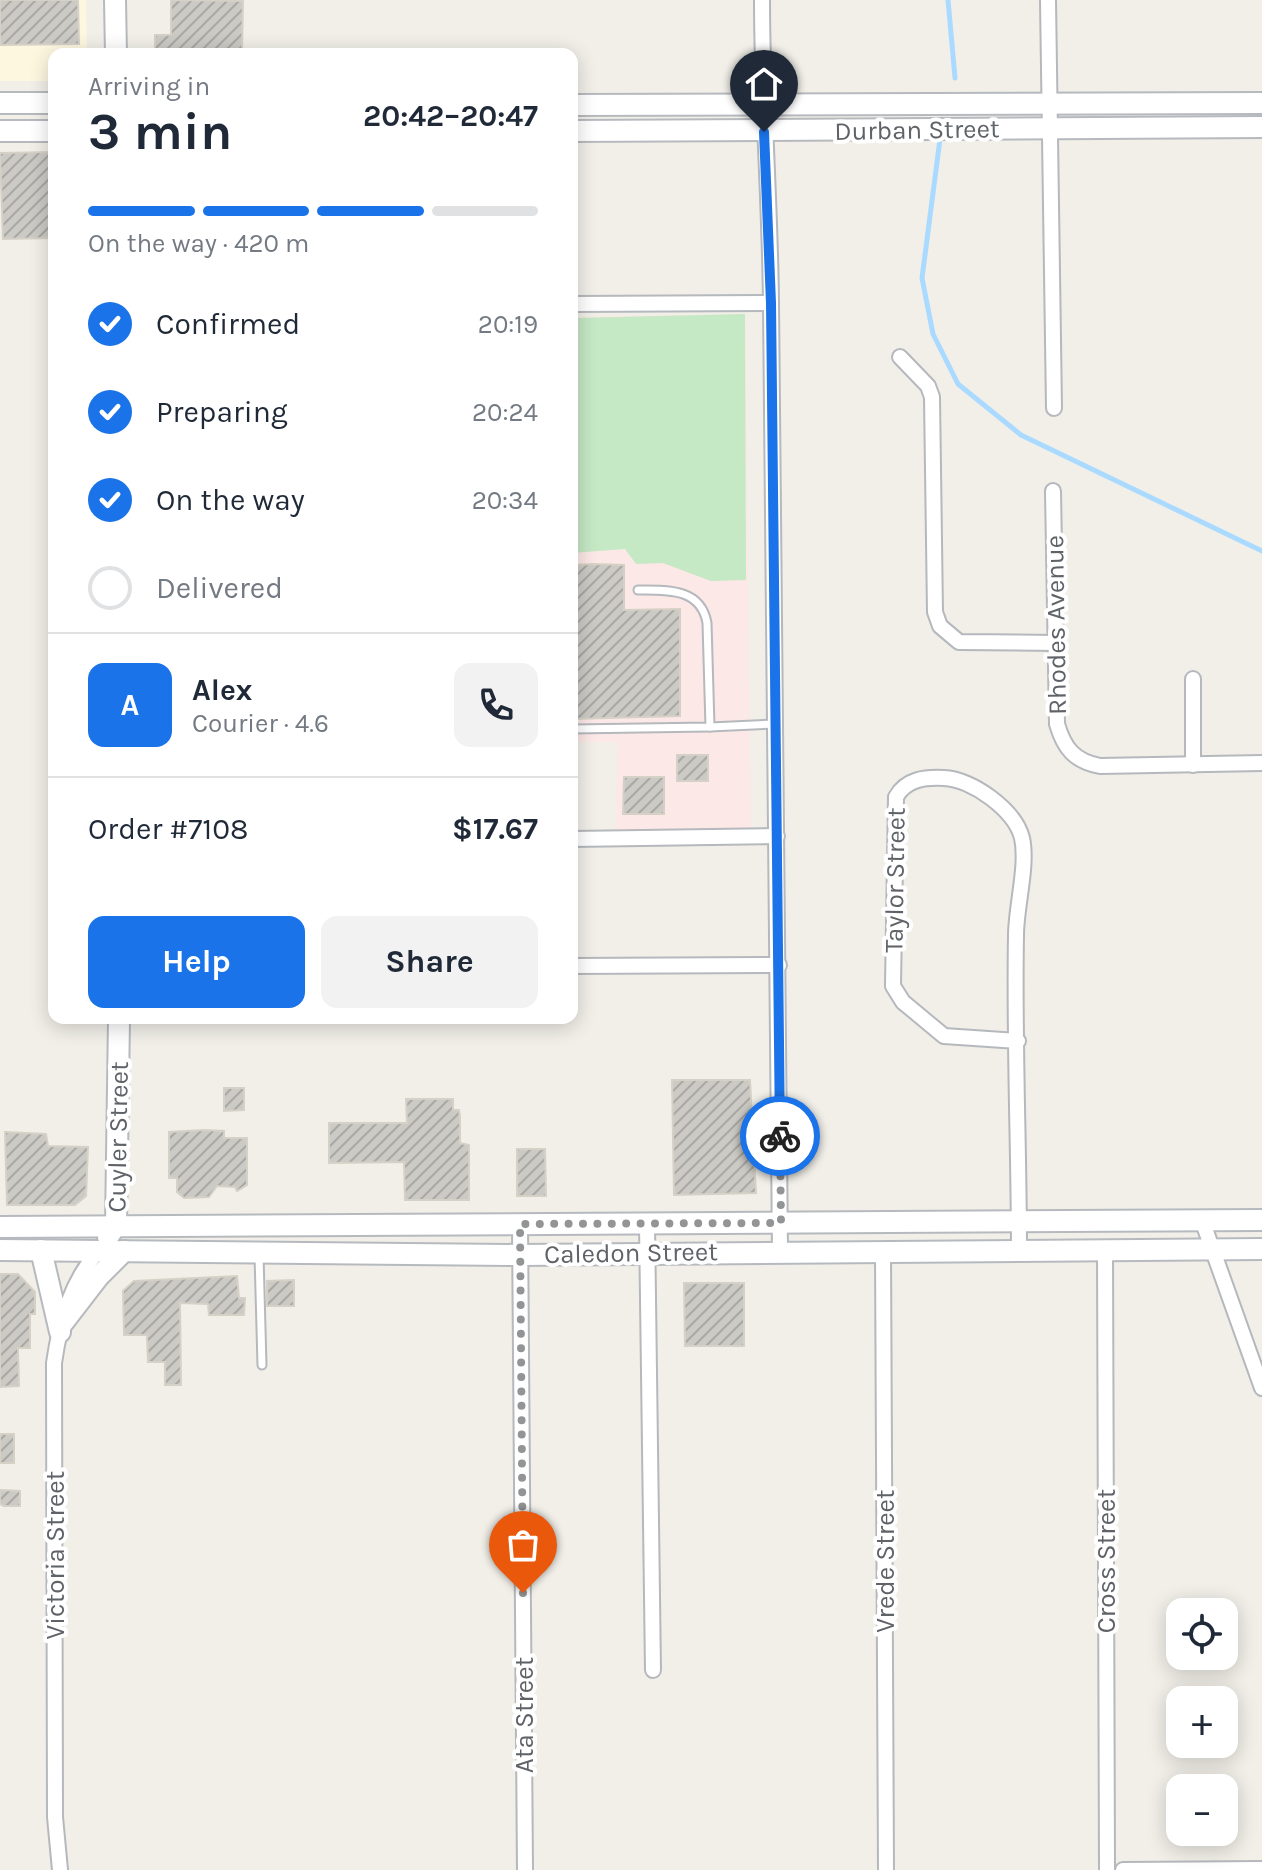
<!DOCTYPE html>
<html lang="en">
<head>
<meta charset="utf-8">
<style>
  body { margin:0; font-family:Karla,sans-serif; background:#f2f2f3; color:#1f2937; height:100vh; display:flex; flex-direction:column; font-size:30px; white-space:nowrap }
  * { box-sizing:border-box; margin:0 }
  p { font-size:26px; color:#747a83 }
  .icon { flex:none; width:44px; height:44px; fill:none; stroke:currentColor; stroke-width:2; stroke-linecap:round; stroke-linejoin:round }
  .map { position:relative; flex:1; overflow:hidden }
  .sheet { position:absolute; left:48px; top:48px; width:530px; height:976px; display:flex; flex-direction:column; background:#fff; border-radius:16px; box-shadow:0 4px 20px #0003 }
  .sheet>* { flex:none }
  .buttons { position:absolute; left:1166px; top:1598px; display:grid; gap:16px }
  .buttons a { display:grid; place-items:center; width:72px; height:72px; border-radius:16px; background:#fff; box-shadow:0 4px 20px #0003; font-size:40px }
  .pin { position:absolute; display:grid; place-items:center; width:68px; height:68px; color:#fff; margin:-82px -34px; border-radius:50% 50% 50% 0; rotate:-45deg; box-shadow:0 0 8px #0007 }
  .pin .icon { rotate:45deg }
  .courier { position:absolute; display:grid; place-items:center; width:80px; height:80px; margin:-40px; border:6px solid #1a73e8; border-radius:50%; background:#fff; color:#222; box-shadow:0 2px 10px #0007 }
  .head em { font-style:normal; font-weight:700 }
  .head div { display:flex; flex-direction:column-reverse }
  .head { display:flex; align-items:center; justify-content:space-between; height:136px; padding:0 40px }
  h1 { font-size:52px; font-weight:700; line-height:60px }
  .bar { display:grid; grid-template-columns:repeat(4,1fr); gap:12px 8px; align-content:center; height:96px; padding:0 40px }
  .bar i { height:10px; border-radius:6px; background:#e0e1e3 }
  .bar .on { background:#1a73e8 }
  .bar p { grid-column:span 4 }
  .line { display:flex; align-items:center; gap:20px; padding:0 40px; border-top:2px solid #e0e1e3 }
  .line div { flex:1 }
  .round { display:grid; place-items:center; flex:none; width:84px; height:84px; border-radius:16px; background:#f2f2f3 }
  ol { padding:0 40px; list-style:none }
  li { display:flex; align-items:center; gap:24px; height:88px }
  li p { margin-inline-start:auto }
  li .icon { padding:8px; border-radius:50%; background:#1a73e8; color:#fff; stroke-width:4 }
  li:last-child { color:#747a83 }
  li i { width:44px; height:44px; border:4px solid #e0e1e3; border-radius:50% }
  .button { display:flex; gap:16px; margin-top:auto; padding:16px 40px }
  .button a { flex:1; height:92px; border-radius:16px; background:#1a73e8; color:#fff; font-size:32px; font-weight:700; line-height:92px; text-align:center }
  .button a+a { background:#f2f2f3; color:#1f2937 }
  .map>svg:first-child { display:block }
  .commercial { fill:#fef7e0 }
  .medical { fill:#fce8e6 }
  .green { fill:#c5e8c5 }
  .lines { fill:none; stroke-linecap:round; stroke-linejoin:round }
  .stream { stroke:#aadaff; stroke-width:5 }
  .building { fill:url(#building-hatch); stroke:#d6d1c6; stroke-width:2 }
  .lane-casing { stroke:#b5b8bc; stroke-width:11 }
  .street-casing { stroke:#b5b8bc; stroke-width:18 }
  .secondary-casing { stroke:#b6babf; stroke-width:24 }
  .lane { stroke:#fff; stroke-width:7 }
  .street { stroke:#fff; stroke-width:14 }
  .secondary { stroke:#fff; stroke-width:20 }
  .done { stroke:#929495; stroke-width:8; stroke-dasharray:0 14.4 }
  .route { stroke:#1a73e8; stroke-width:10 }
  .labels { text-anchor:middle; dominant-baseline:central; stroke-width:8; stroke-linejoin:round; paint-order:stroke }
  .street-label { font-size:26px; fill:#5f6368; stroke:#fff }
</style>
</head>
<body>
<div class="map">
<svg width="1262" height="1870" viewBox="0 0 1262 1870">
  <defs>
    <pattern id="building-hatch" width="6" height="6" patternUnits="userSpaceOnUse" patternTransform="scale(2)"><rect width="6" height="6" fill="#cccac5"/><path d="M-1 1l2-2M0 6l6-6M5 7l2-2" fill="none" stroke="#a9a8a4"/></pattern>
  </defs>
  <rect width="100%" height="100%" fill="#f1efe8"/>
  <!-- commercial -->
  <path class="commercial" d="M0 0H86L87 54H54V81H0Z"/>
  <!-- medical -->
  <path class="medical" d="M745 314 751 834 615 838 618 742H572V317Z"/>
  <!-- green -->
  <path class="green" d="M745 314 746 580 711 581 663 563 636 564 625 549 572 553V318Z"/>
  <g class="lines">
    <!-- stream -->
    <g class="stream">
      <path d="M948 0 955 78"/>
      <path d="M940 139 922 278 933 334 958 384 1021 435 1262 551"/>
    </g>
  </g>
  <!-- building -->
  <g class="building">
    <path d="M0 0H78L79 44 0 45Z"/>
    <path d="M171 0 243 1 242 54H155V35H171Z"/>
    <path d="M54 152V238L3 239 0 153Z"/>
    <path d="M594 564 624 565V610L680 609V716L572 719V565Z"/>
    <rect x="677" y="755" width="31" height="26"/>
    <path d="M624 777H664V814H623Z"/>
    <path d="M672 1080H750L756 1193 674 1195Z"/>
    <path d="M224 1088H244V1110L224 1111Z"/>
    <path d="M406 1099H453V1110H459L460 1117V1143L469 1145V1200H405L404 1162 329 1163V1123H407Z"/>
    <path d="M204 1130 224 1131V1138H247V1185L237 1191 235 1187 217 1186 209 1197 184 1198 177 1192V1178H169V1132Z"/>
    <path d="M5 1132 46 1134 48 1146 88 1147 86 1196 75 1205H7Z"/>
    <path d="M517 1149H545L546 1196H517Z"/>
    <path d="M0 1274H18L35 1292V1314H30V1348H18L19 1386 0 1387Z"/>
    <path d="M237 1276 239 1298H245L244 1315H209L208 1304 180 1303 181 1385H165V1362H148L147 1335H124L123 1291 134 1281Z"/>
    <path d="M294 1280V1306H267V1281Z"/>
    <path d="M684 1283H744V1346H685Z"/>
    <rect x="0" y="1434" width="14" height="29"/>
    <path d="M0 1490 20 1491V1506H4L0 1504Z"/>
  </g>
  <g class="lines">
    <defs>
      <g id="lane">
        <path d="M710 727 775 724"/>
        <path d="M572 729 710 727 707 623C701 588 667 590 638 590"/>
        <path d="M259 1255 262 1365"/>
      </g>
      <g id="street">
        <path d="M762 0C762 101 770 202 771 303L780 1251"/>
        <path d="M1048 0 1054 408"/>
        <path d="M572 304 771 303"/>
        <path d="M900 357 928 386 932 397 935 612 940 626 959 642 1057 643"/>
        <path d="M1053 491 1057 724C1064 748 1074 761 1100 766L1262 763"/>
        <path d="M1193 679V765"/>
        <path d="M572 839 777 836"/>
        <path d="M572 966 779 965"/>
        <path d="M1018 1041 944 1036 903 1002 893 986 896 797C906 779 925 777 944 778 972 779 1015 810 1022 838 1028 865 1016 907 1016 935 1014 1041 1019 1146 1019 1252"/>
        <path d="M1202 1220 1262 1388"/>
        <path d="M520 1224 525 1870"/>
        <path d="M647 1224 653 1670"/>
        <path d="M883 1251 886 1870"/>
        <path d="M1105 1251 1107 1870"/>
        <path d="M60 1870 55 1817 54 1363C60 1321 71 1282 99 1250"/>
        <path d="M1123 1870 1262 1869"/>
      </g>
      <g id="secondary">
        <path d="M115 0 116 54"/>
        <path d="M0 103H54"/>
        <path d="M572 105 1262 103"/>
        <path d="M0 131H54"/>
        <path d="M572 131 1262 127"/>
        <path d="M0 1227 1262 1220"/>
        <path d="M108 1237 116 1225 119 1018"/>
        <path d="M0 1250 521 1255 1262 1249"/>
        <path d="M41 1250 60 1332"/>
        <path d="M62 1324 99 1276 124 1251"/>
      </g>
    </defs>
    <!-- lane casing -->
    <use href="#lane" class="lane-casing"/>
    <!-- street casing -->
    <use href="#street" class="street-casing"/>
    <!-- secondary casing -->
    <use href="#secondary" class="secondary-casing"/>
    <!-- lane -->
    <use href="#lane" class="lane"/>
    <!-- street -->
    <use href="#street" class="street"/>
    <!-- secondary -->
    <use href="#secondary" class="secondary"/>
  </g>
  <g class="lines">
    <!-- done -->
    <path class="done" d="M523 1593 520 1224 781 1223 780 1136"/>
    <!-- route -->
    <path class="route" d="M764 132 771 303 780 1136"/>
  </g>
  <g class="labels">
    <!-- street labels -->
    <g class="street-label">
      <text transform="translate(917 130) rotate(-1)">Durban Street</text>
      <text transform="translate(1056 625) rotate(-91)">Rhodes Avenue</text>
      <text transform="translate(895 880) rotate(-89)">Taylor Street</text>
      <text transform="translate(118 1137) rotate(-89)">Cuyler Street</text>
      <text transform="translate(631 1253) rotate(-1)">Caledon Street</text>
      <text transform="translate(55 1555) rotate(-90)">Victoria Street</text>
      <text transform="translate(885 1561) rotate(-90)">Vrede Street</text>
      <text transform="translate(1106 1561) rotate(-90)">Cross Street</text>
      <text transform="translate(524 1715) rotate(-90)">Ata Street</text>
    </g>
  </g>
</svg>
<div class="buttons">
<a><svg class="icon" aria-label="locate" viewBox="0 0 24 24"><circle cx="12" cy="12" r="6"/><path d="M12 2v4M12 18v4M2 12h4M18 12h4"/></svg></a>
<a>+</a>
<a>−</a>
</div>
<div class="pin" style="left:523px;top:1593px;background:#ea580c"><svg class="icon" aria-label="bag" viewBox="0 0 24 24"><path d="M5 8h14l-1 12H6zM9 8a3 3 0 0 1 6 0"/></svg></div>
<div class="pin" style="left:764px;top:132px;background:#1f2937"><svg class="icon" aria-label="home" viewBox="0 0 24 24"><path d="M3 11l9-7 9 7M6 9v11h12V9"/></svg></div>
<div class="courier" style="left:780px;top:1136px"><svg class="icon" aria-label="bike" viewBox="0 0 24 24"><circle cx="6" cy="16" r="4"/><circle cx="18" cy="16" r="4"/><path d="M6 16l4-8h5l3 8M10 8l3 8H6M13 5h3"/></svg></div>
<section class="sheet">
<div class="head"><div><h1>3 min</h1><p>Arriving in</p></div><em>20:42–20:47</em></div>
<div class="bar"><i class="on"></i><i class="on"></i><i class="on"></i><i></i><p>On the way · 420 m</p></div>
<ol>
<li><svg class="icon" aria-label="check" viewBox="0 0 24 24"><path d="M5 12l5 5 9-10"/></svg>Confirmed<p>20:19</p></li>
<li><svg class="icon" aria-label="check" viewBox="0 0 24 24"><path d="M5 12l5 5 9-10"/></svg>Preparing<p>20:24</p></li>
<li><svg class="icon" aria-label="check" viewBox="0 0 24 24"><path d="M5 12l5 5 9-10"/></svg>On the way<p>20:34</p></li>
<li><i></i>Delivered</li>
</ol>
<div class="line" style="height:144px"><b class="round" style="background:#1a73e8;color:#fff">A</b><div><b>Alex</b><p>Courier · 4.6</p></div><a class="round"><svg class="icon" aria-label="phone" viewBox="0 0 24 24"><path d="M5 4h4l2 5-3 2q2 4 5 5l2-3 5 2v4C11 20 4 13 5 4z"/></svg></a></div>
<div class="line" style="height:104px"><div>Order #7108</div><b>$17.67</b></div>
<div class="button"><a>Help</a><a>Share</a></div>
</section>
</div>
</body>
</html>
